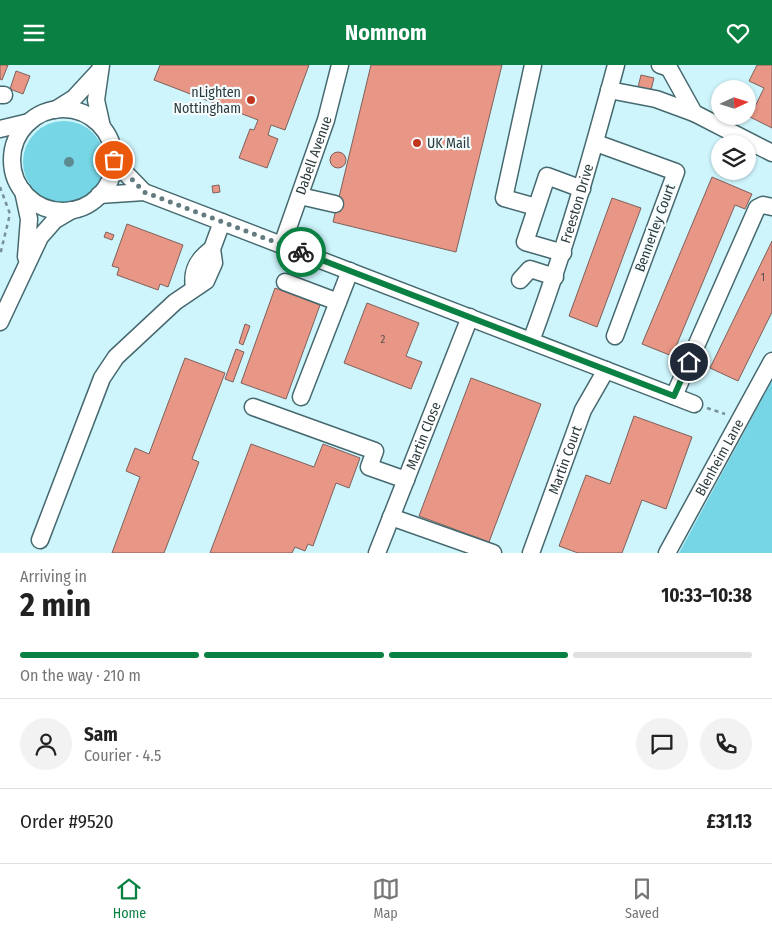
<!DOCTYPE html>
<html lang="en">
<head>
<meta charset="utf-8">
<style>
  body { margin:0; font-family:"Fira Sans Condensed",sans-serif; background:#f2f2f2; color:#222; height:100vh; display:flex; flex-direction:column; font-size:19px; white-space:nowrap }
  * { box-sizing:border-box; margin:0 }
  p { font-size:16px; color:#767676 }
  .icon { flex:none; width:28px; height:28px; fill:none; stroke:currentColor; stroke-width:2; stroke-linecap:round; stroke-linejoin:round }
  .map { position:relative; height:488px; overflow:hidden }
  .drawer { display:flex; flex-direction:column; background:#fff; flex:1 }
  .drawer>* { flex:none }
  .needle { width:32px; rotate:86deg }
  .fabs { position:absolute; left:711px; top:15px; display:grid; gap:10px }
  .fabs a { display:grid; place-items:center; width:45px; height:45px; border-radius:50%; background:#fff; box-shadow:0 1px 4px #0004; font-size:25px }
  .pin { position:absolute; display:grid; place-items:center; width:42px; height:42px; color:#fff; margin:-21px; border:2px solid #fff; border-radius:50%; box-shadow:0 1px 5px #0007 }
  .courier { position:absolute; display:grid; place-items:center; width:50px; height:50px; margin:-25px; border:4px solid #0b8043; border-radius:50%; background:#fff; color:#222; box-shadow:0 1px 6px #0007 }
  .overview em { font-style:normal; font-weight:700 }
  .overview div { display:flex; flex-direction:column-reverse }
  .overview { display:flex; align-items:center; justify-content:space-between; height:85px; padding:0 20px }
  h1 { font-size:32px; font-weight:700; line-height:38px }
  .bar { display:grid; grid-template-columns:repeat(4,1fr); gap:8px 5px; align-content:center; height:60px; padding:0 20px }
  .bar i { height:6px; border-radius:4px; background:#e0e0e0 }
  .bar .active { background:#0b8043 }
  .bar p { grid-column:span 4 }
  .line { display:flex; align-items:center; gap:12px; padding:0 20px; border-top:1px solid #e0e0e0 }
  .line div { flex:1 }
  .round { display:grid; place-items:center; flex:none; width:52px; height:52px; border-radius:26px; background:#f2f2f2 }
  header { display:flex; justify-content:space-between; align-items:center; height:65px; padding:0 20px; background:#0b8043; color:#fff; font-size:22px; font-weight:700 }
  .tab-bar { display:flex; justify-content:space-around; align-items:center; height:70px; border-top:1px solid #e0e0e0; background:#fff; font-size:14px; color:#767676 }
  .tab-bar a { display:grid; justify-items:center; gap:2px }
  .tab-bar .active { color:#0b8043 }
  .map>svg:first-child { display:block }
  .green { fill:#76d6e6 }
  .building { fill:#e89685; stroke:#7f605a }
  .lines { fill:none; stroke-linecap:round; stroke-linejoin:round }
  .minor-casing { stroke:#46696f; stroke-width:19 }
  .path { stroke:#769195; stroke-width:2.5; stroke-dasharray:4 4; stroke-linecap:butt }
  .minor { stroke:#fff; stroke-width:16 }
  .tree { fill:#5d8b92 }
  .done { stroke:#647b80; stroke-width:5; stroke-dasharray:0 9 }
  .route { stroke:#0b8043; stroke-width:6 }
  .poi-dot { fill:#c1361f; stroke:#f4fcfd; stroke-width:2 }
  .labels { text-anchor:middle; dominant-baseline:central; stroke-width:4.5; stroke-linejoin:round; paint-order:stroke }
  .number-label { font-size:11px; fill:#5a514f }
  .poi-label { font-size:14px; fill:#2b3a3d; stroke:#f4fcfd; text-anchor:end }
  .street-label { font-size:14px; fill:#2b3a3d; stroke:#f4fcfd }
</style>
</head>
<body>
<header><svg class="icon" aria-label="menu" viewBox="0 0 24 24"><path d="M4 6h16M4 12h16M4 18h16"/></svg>Nomnom<svg class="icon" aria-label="heart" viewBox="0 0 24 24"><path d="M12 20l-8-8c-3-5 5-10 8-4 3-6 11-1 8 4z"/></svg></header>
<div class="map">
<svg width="772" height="488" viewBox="0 0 772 488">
  <rect width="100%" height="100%" fill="#cef5fc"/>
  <!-- green -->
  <g class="green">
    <circle cx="64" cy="97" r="41"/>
    <path d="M772 315V488H679L760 338Z"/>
  </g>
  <!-- building -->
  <g class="building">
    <path d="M0 0H8L2 15 0 14Z"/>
    <path d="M160 0H309L285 65 271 60 268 70 278 74 267 103 239 93 250 64 254 65 258 55 154 15Z"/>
    <path d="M371 0H502L456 187 333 157Z"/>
    <path d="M757 0H772V63L750 52 764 23 749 16Z"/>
    <path d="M16 6 30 11 23 29 10 24Z"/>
    <path d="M641 10 654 13 651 25 638 22Z"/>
    <circle cx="338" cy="95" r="8"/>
    <path d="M712 112 752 129 745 144 735 140 672 291 642 279Z"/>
    <path d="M219 120 220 127 213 128 212 121Z"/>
    <path d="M612 133 641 143 597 262 569 251Z"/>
    <path d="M127 159 183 180 168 222 160 219 158 225 117 210 119 203 112 201Z"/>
    <path d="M106 167 114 170 112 175 104 172Z"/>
    <path d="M772 176V247L738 316 710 303Z"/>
    <path d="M275 223 320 240 286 334 241 318Z"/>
    <path d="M367 238 419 258 406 291 422 297 411 324 344 298Z"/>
    <path d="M245 259 250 261 243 280 239 278Z"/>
    <path d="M236 284 244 287 233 317 225 314Z"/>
    <path d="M185 293 225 308 192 394 199 397 164 488H112L140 412 126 406 135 383 149 389Z"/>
    <path d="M471 313 541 339 489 477 419 451Z"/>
    <path d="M634 351 692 372 666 444 642 435 622 488H578L559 481 586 410 610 419Z"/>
    <path d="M251 379 314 402 323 379 360 393 349 423 336 418 313 481 308 479 305 486 295 482 292 488H210Z"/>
  </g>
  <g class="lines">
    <defs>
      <g id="minor">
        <path d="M101 0 96 35 102 62"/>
        <path d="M533 0 504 133 536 142"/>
        <path d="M660 0 669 3 694 48 772 88"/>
        <path d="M609 25 656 34 694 48"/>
        <path d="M0 30H4"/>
        <circle cx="63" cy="95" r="51"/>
        <path d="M55 45 74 33 99 6"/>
        <path d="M0 64 29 57"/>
        <path d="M596 78 676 107 615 271"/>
        <path d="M113 95 144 127 694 339"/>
        <path d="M23 126 29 154 26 192"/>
        <path d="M99 130 144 127"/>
        <path d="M300 131 335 139"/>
        <path id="s1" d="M282 180 326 55 340 0"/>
        <path d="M563 188 525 177 547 111 582 124"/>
        <path d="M520 215 530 204 555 212"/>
        <path d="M285 217 338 237"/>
        <path d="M194 222C191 205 198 194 212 184"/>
        <path d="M0 257 40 172 55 155 72 145"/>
        <path id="s2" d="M531 276C565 185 591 93 616 0"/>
        <path d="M674 331 757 143 763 140 772 142"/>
        <path d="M301 332 350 206"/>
        <path d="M253 342 375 386 369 402 406 415"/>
        <path d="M391 452 493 488"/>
        <path d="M40 475 102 313 116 292 175 237 206 216 214 198 212 184 222 157"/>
        <path id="s3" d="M377 488 470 252"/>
        <path id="s4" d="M531 488 583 345 606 305"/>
        <path id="s5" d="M667 488 772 296"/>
      </g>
    </defs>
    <!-- minor casing -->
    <use href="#minor" class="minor-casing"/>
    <!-- path -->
    <g class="path">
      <path d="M0 122 10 149 0 190"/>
      <path d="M707 343 725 349"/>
    </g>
    <!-- minor -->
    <use href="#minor" class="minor"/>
  </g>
  <!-- trees -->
  <circle class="tree" cx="69" cy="97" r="5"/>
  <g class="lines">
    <!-- done -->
    <path class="done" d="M114 95 144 127 301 187"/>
    <!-- route -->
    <path class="route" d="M301 187 674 331 689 297"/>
  </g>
  <!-- markers -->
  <g class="poi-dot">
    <circle cx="251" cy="35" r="5"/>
    <circle cx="417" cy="78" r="5"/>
  </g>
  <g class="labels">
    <!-- number labels -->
    <g class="number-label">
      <text x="763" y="212">1</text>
      <text x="383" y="274">2</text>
    </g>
    <!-- poi labels -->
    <g class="poi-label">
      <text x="241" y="27">nLighten<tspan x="241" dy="16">Nottingham</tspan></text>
      <text x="427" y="78" text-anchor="start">UK Mail</text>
    </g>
    <!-- street labels -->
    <g class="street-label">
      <text stroke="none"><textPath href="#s1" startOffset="95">Dabell Avenue</textPath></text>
      <text stroke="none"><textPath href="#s2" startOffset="145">Freeston Drive</textPath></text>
      <text transform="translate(655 163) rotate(-70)">Bennerley Court</text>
      <text stroke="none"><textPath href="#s3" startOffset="126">Martin Close</textPath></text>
      <text stroke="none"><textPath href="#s5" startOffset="109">Blenheim Lane</textPath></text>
      <text stroke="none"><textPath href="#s4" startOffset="99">Martin Court</textPath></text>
    </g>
  </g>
</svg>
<div class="fabs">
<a><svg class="needle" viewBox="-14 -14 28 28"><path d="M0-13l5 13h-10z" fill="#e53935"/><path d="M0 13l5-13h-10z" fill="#767676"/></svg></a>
<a><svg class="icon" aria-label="layers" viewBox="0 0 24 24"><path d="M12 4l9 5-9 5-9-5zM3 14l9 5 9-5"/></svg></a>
</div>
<div class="pin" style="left:114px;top:95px;background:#ea580c"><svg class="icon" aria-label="bag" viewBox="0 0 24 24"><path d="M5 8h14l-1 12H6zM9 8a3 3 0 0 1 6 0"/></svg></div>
<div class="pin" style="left:689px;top:297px;background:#1f2937"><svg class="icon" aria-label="home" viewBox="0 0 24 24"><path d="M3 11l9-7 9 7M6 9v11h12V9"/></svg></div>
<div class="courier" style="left:301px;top:187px"><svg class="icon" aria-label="bike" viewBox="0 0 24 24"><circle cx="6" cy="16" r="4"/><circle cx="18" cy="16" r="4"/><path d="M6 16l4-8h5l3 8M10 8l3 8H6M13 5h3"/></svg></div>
</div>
<section class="drawer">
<div class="overview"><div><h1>2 min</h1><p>Arriving in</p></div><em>10:33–10:38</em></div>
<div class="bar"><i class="active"></i><i class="active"></i><i class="active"></i><i></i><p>On the way · 210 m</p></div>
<div class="line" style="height:90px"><a class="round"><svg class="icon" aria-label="person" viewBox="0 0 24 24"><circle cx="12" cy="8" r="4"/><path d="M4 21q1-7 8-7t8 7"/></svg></a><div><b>Sam</b><p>Courier · 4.5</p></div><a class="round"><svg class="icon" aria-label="chat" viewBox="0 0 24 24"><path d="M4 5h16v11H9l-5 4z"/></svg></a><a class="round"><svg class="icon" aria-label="phone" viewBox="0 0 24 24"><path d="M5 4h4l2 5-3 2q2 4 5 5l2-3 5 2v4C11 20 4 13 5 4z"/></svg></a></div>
<div class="line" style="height:65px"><div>Order #9520</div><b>£31.13</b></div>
</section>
<nav class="tab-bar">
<a class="active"><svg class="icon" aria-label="home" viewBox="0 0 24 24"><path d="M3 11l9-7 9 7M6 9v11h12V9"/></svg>Home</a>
<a><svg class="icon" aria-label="map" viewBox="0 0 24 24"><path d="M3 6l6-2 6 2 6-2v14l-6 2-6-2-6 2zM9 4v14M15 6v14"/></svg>Map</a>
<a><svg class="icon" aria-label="saved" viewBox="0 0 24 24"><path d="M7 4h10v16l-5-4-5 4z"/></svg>Saved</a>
</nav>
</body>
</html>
